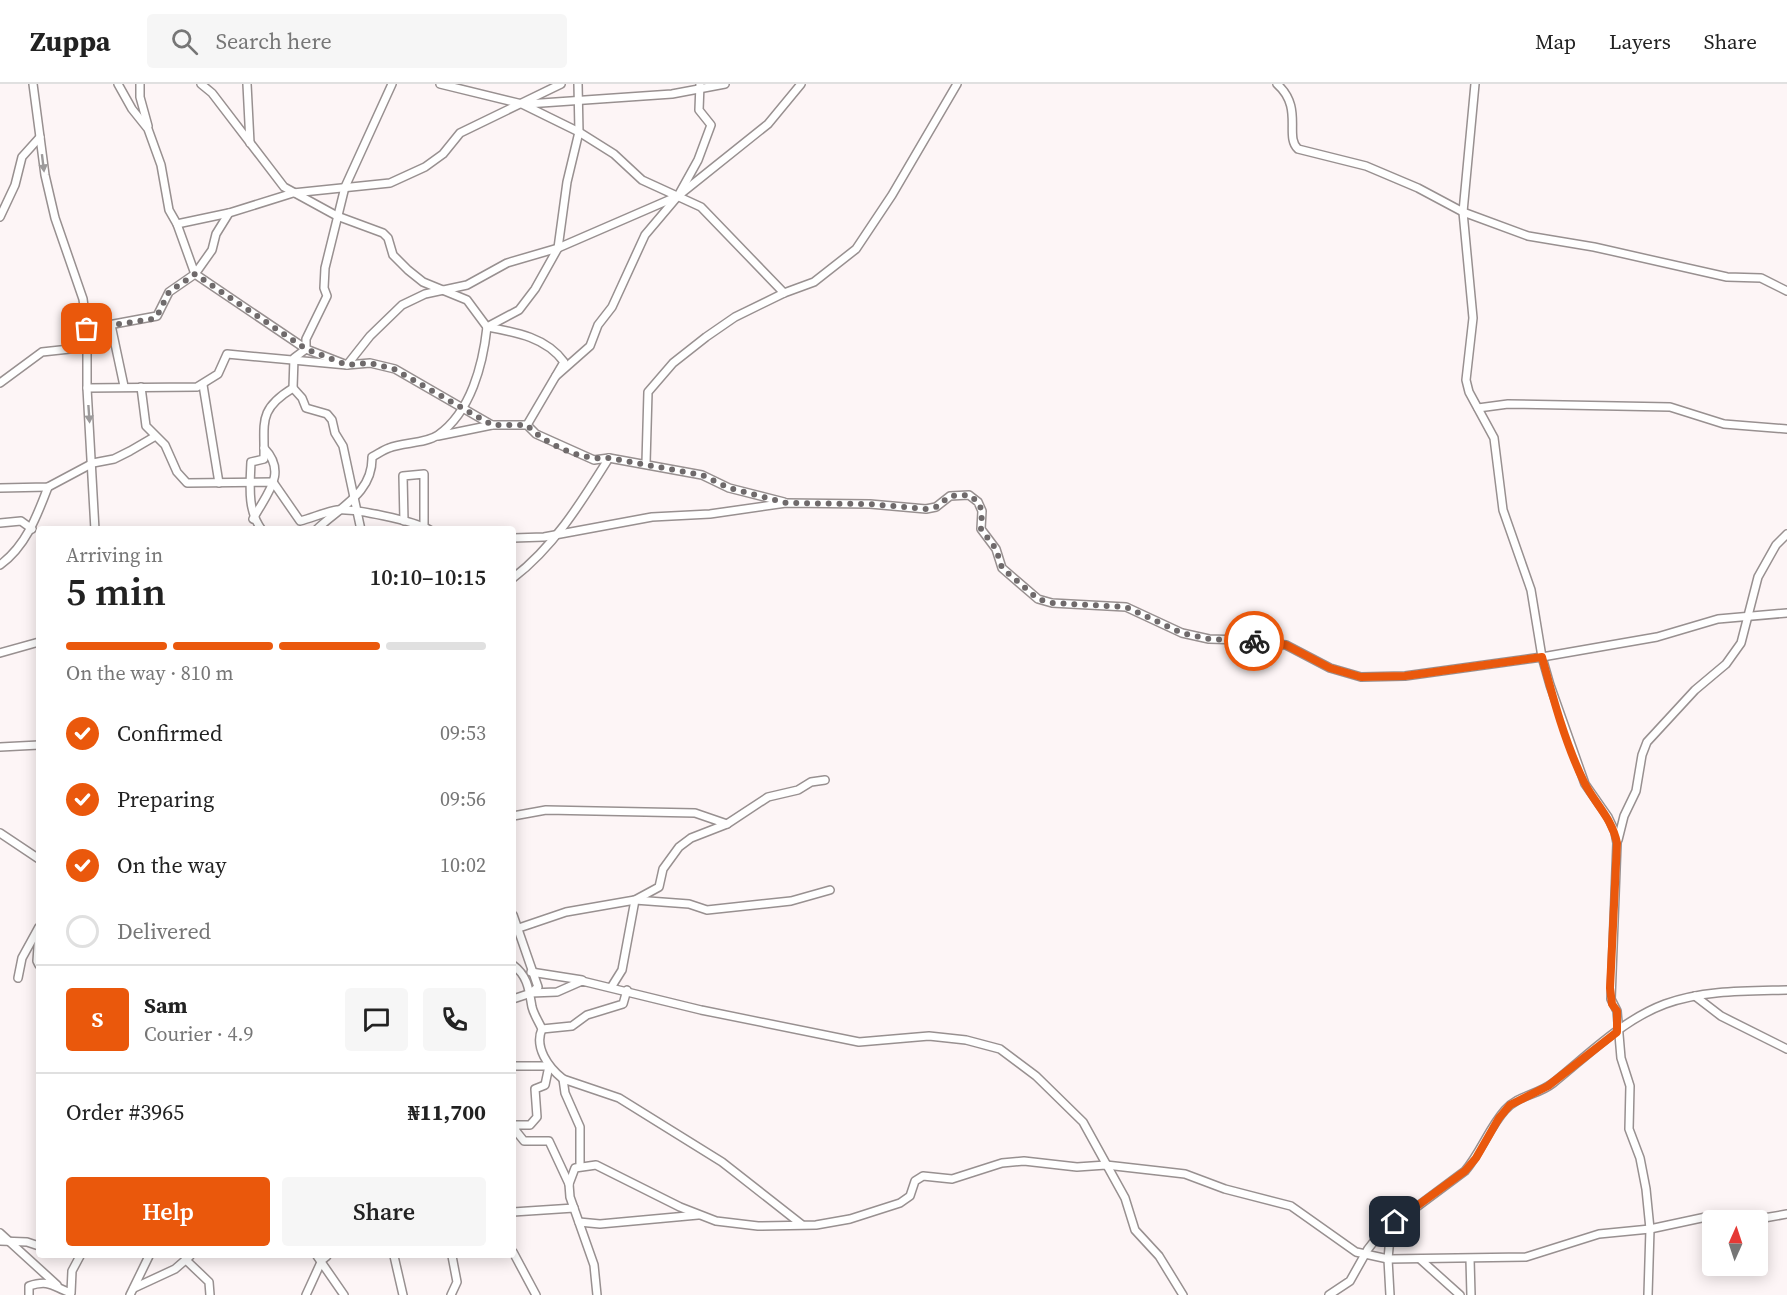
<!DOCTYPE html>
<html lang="en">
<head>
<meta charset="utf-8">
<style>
  body { margin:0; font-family:"Source Serif 4",serif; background:#f6f6f6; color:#222; height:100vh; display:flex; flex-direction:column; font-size:22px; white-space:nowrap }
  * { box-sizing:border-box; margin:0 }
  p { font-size:20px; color:#767676 }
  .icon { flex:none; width:33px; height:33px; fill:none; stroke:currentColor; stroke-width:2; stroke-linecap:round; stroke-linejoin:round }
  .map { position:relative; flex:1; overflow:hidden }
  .side { position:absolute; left:36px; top:442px; width:480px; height:732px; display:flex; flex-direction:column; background:#fff; border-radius:6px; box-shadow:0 3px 15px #0003 }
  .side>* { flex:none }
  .needle { width:39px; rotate:3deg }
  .buttons { position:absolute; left:1702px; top:1126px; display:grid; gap:12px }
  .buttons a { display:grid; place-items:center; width:66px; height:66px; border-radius:6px; background:#fff; box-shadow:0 3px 15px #0003; font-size:30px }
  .pin { position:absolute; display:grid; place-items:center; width:51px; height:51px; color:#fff; margin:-26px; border-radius:12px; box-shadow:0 3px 9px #0006 }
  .courier { position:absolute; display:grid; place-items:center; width:60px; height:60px; margin:-30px; border:4px solid #ea580c; border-radius:50%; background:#fff; color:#222; box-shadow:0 2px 8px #0007 }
  .head em { font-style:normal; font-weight:600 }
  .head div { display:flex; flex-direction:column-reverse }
  .head { display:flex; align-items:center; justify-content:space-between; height:102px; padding:0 30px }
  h1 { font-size:39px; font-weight:600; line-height:45px }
  .bar { display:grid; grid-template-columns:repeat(4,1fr); gap:9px 6px; align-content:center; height:72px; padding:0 30px }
  .bar i { height:8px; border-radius:4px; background:#e0e0e0 }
  .bar .on { background:#ea580c }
  .bar p { grid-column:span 4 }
  .line { display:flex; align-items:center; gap:15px; padding:0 30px; border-top:2px solid #e0e0e0 }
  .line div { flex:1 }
  .round { display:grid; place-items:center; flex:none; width:63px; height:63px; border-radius:6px; background:#f6f6f6 }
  ol { padding:0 30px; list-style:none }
  li { display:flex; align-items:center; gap:18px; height:66px }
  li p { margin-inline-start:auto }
  li .icon { padding:6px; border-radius:50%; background:#ea580c; color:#fff; stroke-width:4 }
  li:last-child { color:#767676 }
  li i { width:33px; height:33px; border:3px solid #e0e0e0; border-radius:50% }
  .cta { display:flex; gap:12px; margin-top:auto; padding:12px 30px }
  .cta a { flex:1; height:69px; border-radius:6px; background:#ea580c; color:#fff; font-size:24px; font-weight:600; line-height:69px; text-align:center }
  .cta a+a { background:#f6f6f6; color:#222 }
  header { display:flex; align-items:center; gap:36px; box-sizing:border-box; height:84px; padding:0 30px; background:#fff; border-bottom:2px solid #e0e0e0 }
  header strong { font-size:28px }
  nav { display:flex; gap:33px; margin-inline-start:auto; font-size:21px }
  .search { width:420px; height:54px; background:#f6f6f6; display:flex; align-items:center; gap:15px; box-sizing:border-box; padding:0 21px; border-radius:6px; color:#767676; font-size:22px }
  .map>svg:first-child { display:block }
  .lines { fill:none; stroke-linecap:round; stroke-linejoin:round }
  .minor-casing { stroke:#989090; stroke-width:10 }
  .minor { stroke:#fff; stroke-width:7 }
  .oneway { fill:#9c9a9b }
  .done { stroke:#6f6a6b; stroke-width:6; stroke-dasharray:0 10.8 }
  .route { stroke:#ea580c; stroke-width:8 }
</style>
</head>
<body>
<header>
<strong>Zuppa</strong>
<div class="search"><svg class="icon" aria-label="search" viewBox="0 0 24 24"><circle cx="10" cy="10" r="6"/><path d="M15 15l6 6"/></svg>Search here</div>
<nav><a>Map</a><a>Layers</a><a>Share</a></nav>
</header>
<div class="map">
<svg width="1787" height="1211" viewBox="0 0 1787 1211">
  <rect width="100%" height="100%" fill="#fdf5f6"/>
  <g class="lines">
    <defs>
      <g id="minor">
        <path d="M33 0 45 91 55 134 83 215 87 245V304L95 446"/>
        <path d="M118 0 132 25 148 45 161 81 169 126 177 140 195 190 306 265 347 281 370 252 402 221 425 210 467 201 507 179 558 164 678 112 768 40 801 0"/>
        <path d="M140 0V13L148 42"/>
        <path d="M201 0 212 9 284 103 337 132 383 149 388 154 393 171 408 186 423 198 467 216 487 243C483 280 471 328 438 351 425 360 403 358 389 364 383 366 378 370 372 373 373 409 340 423 316 446"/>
        <path d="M247 0 250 59"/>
        <path d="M440 0 522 20 579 48 614 70 642 96 701 123 784 209"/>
        <path d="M1277 0C1304 24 1284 52 1298 65L1366 82 1418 104 1463 128 1528 152 1594 163 1727 193 1761 194 1787 207"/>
        <path d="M1475 0 1463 128 1473 234 1466 296 1469 308 1494 354 1503 426 1531 506 1542 573 1550 601 1585 700 1608 733 1615 748 1617 759 1611 915 1617 927 1621 974 1630 1002 1629 1045 1640 1074 1646 1105 1650 1145 1648 1211"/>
        <path d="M527 20 672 10 725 0"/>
        <path d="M0 133 15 101 22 73 40 53"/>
        <path d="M177 140 229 129"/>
        <path d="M111 241 124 302"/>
        <path d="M487 243 519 226 535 205 558 164 567 98 579 48 578 0"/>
        <path d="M487 243C515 248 546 253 564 278L527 341"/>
        <path d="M87 245 157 232 169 208 195 190 212 166 216 150 229 129 293 109 390 99 425 83 443 70 460 49 561 0"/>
        <path d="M556 292 590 262 598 241 612 223 645 151 678 112 698 76 711 41 699 26 700 0"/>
        <path d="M0 299 42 268 88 263"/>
        <path d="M203 301 219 399"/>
        <path d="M141 303 146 342 165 361 177 388 187 399 273 398 300 437C312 434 325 428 337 426 354 424 414 437 430 446"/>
        <path d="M87 304 197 303 218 290 227 270 347 281 370 279 395 285 492 341H527L536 350 594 376 609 374 702 391 729 404 784 418"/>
        <path d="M293 304 302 314 306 324 327 330 332 336 335 349 343 362 361 446"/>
        <path d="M1478 324 1508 320 1670 323 1724 340 1787 345"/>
        <path d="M438 352 492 341"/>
        <path d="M646 379 648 308 673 279 706 253 735 233 784 209 814 198 856 165 892 111 957 0"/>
        <path d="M0 404 48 403 93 379 114 375 130 367 154 353"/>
        <path d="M253 435C267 409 288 389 264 364"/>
        <path d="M404 437 403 392 424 390V442"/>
        <path d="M0 439 21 437 32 445"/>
        <path d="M262 446C247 427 250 401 251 378L264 375C265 339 257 326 293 304L294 274 306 265V255L327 212 324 204 325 184 345 103 392 0"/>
        <path d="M513 454 544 453 652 433 710 430 786 419 870 420 926 425 936 423 950 412 969 411 978 418 982 427 981 445 996 465 1002 484 1038 515 1052 519 1126 523 1182 549 1209 555 1242 556 1286 561 1330 584 1361 593 1405 592 1542 573 1657 553 1718 535 1787 529"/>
        <path d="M0 481C26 462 37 432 48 403"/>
        <path d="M513 494C554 463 582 417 609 374"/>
        <path d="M0 569 39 558"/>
        <path d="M0 663 39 661"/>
        <path d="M513 732 546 726 695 729 727 740"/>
        <path d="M0 749 39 775"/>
        <path d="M1618 756 1624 732 1636 707 1642 671 1647 658 1695 606 1726 580 1741 559 1758 493 1776 461 1787 450"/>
        <path d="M513 831 538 903 531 909"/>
        <path d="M513 846 566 828 635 816 659 803 663 785 679 763 691 754 727 740 768 713 798 706 811 698 825 696"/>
        <path d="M39 848 37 877 39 881"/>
        <path d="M513 881C528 892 529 906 532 923 534 931 539 938 542 945 534 963 548 983 563 995L619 1014 722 1078 801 1140"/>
        <path d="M531 888 582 896"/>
        <path d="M18 894 22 874 39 843"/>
        <path d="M612 902 622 886 635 816 689 820 707 826 791 817 830 806"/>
        <path d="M1695 912 1721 932 1787 965"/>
        <path d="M513 915 531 909 557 908 582 897 701 926 859 958 929 952 966 956 1000 965 1036 992 1083 1038 1125 1114 1135 1146 1159 1172 1183 1211"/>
        <path d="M542 945 572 942 587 931 623 920 627 906"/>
        <path d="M513 982H549"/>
        <path d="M549 982 545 1001 535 1005 537 1033 530 1041H515L516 1047 524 1057H549L569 1100"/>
        <path d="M563 995 565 1009 580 1043V1081"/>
        <path d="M513 1128 574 1124"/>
        <path d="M579 1138 600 1140 698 1131"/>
        <path d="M0 1149 57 1201"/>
        <path d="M0 1157 27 1158 39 1162"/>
        <path d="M513 1168 536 1211"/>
        <path d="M317 1172 344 1211"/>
        <path d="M394 1172 403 1211"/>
        <path d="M1470 1175 1471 1211"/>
        <path d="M1421 1176 1460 1211"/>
        <path d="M187 1177 209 1198 210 1211"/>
        <path d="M134 1204 175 1185 190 1172"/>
        <path d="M29 1211V1202C50 1195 53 1203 71 1209L72 1187 80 1172"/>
        <path d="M130 1211 149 1172"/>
        <path d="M306 1211 322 1176 327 1172"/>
        <path d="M451 1211 457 1198 452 1172"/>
        <path d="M597 1211 594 1181 570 1113 569 1100 575 1084 596 1081 680 1123 716 1137 758 1142 816 1141 850 1135 900 1119 910 1112 915 1097 923 1092 952 1095 1002 1079 1024 1077 1077 1083 1106 1081 1159 1087 1185 1090 1225 1105 1291 1122 1356 1168 1388 1175 1526 1173 1599 1150 1650 1145 1706 1133 1764 1134 1787 1130"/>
        <path d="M1329 1211 1350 1197 1368 1165 1379 1151 1465 1087C1481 1068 1489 1044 1505 1026 1518 1011 1538 1011 1553 999 1587 972 1622 936 1665 920 1704 906 1746 907 1787 906"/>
        <path d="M1390 1211 1388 1175 1391 1142"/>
      </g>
    </defs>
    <!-- minor casing -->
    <use href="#minor" class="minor-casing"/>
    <!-- minor -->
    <use href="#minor" class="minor"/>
  </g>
  <!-- one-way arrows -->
  <defs><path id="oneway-solid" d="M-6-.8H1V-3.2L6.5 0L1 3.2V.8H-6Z" transform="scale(1.5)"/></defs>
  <g class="oneway">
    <use href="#oneway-solid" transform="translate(43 79) rotate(83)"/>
    <use href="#oneway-solid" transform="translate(89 330) rotate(86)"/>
  </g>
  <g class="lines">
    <!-- done -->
    <path class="done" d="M87 245 152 235 157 232 169 208 195 190 306 265 347 281 370 279 394 285 492 341H527C546 361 582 377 609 374L702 391 729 404 786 419 870 420 926 425 936 423 950 412 969 411 978 418 982 427 981 445 996 465 1002 484 1038 515 1052 519 1126 523 1182 549 1209 555 1254 557"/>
    <!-- route -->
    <path class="route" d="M1254 557 1286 561 1330 584 1361 593 1405 592 1542 573C1553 614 1565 659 1584 698 1595 720 1612 734 1617 759L1610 904 1612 920 1617 927V948L1548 1002 1510 1021 1499 1034 1476 1074 1465 1087 1395 1138"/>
  </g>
</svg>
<div class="buttons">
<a><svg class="needle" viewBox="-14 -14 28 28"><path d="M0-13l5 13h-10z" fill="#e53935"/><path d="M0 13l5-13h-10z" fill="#767676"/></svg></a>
</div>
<div class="pin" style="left:87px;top:245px;background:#ea580c"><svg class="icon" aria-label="bag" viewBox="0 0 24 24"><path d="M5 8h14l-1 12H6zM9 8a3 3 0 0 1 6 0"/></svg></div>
<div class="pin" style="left:1395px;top:1138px;background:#1f2937"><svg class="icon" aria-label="home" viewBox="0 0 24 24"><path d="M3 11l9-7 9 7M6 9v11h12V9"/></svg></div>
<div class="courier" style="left:1254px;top:557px"><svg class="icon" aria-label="bike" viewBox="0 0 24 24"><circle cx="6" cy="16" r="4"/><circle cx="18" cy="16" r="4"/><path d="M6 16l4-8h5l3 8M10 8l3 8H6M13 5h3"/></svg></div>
<section class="side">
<div class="head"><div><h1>5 min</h1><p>Arriving in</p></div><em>10:10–10:15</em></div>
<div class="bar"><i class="on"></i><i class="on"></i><i class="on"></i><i></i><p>On the way · 810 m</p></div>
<ol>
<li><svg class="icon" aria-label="check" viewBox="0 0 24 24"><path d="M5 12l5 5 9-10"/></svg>Confirmed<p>09:53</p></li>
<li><svg class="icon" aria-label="check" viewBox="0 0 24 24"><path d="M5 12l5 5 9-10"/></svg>Preparing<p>09:56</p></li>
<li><svg class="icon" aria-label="check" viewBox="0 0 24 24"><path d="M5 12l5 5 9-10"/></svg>On the way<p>10:02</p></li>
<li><i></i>Delivered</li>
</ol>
<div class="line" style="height:108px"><b class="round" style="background:#ea580c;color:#fff">S</b><div><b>Sam</b><p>Courier · 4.9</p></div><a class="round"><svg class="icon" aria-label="chat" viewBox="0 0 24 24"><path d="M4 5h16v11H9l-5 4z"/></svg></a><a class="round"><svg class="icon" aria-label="phone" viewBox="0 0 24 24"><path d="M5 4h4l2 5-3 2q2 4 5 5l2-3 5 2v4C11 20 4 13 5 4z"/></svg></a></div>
<div class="line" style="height:78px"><div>Order #3965</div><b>₦11,700</b></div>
<div class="cta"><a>Help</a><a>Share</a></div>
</section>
</div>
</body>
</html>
